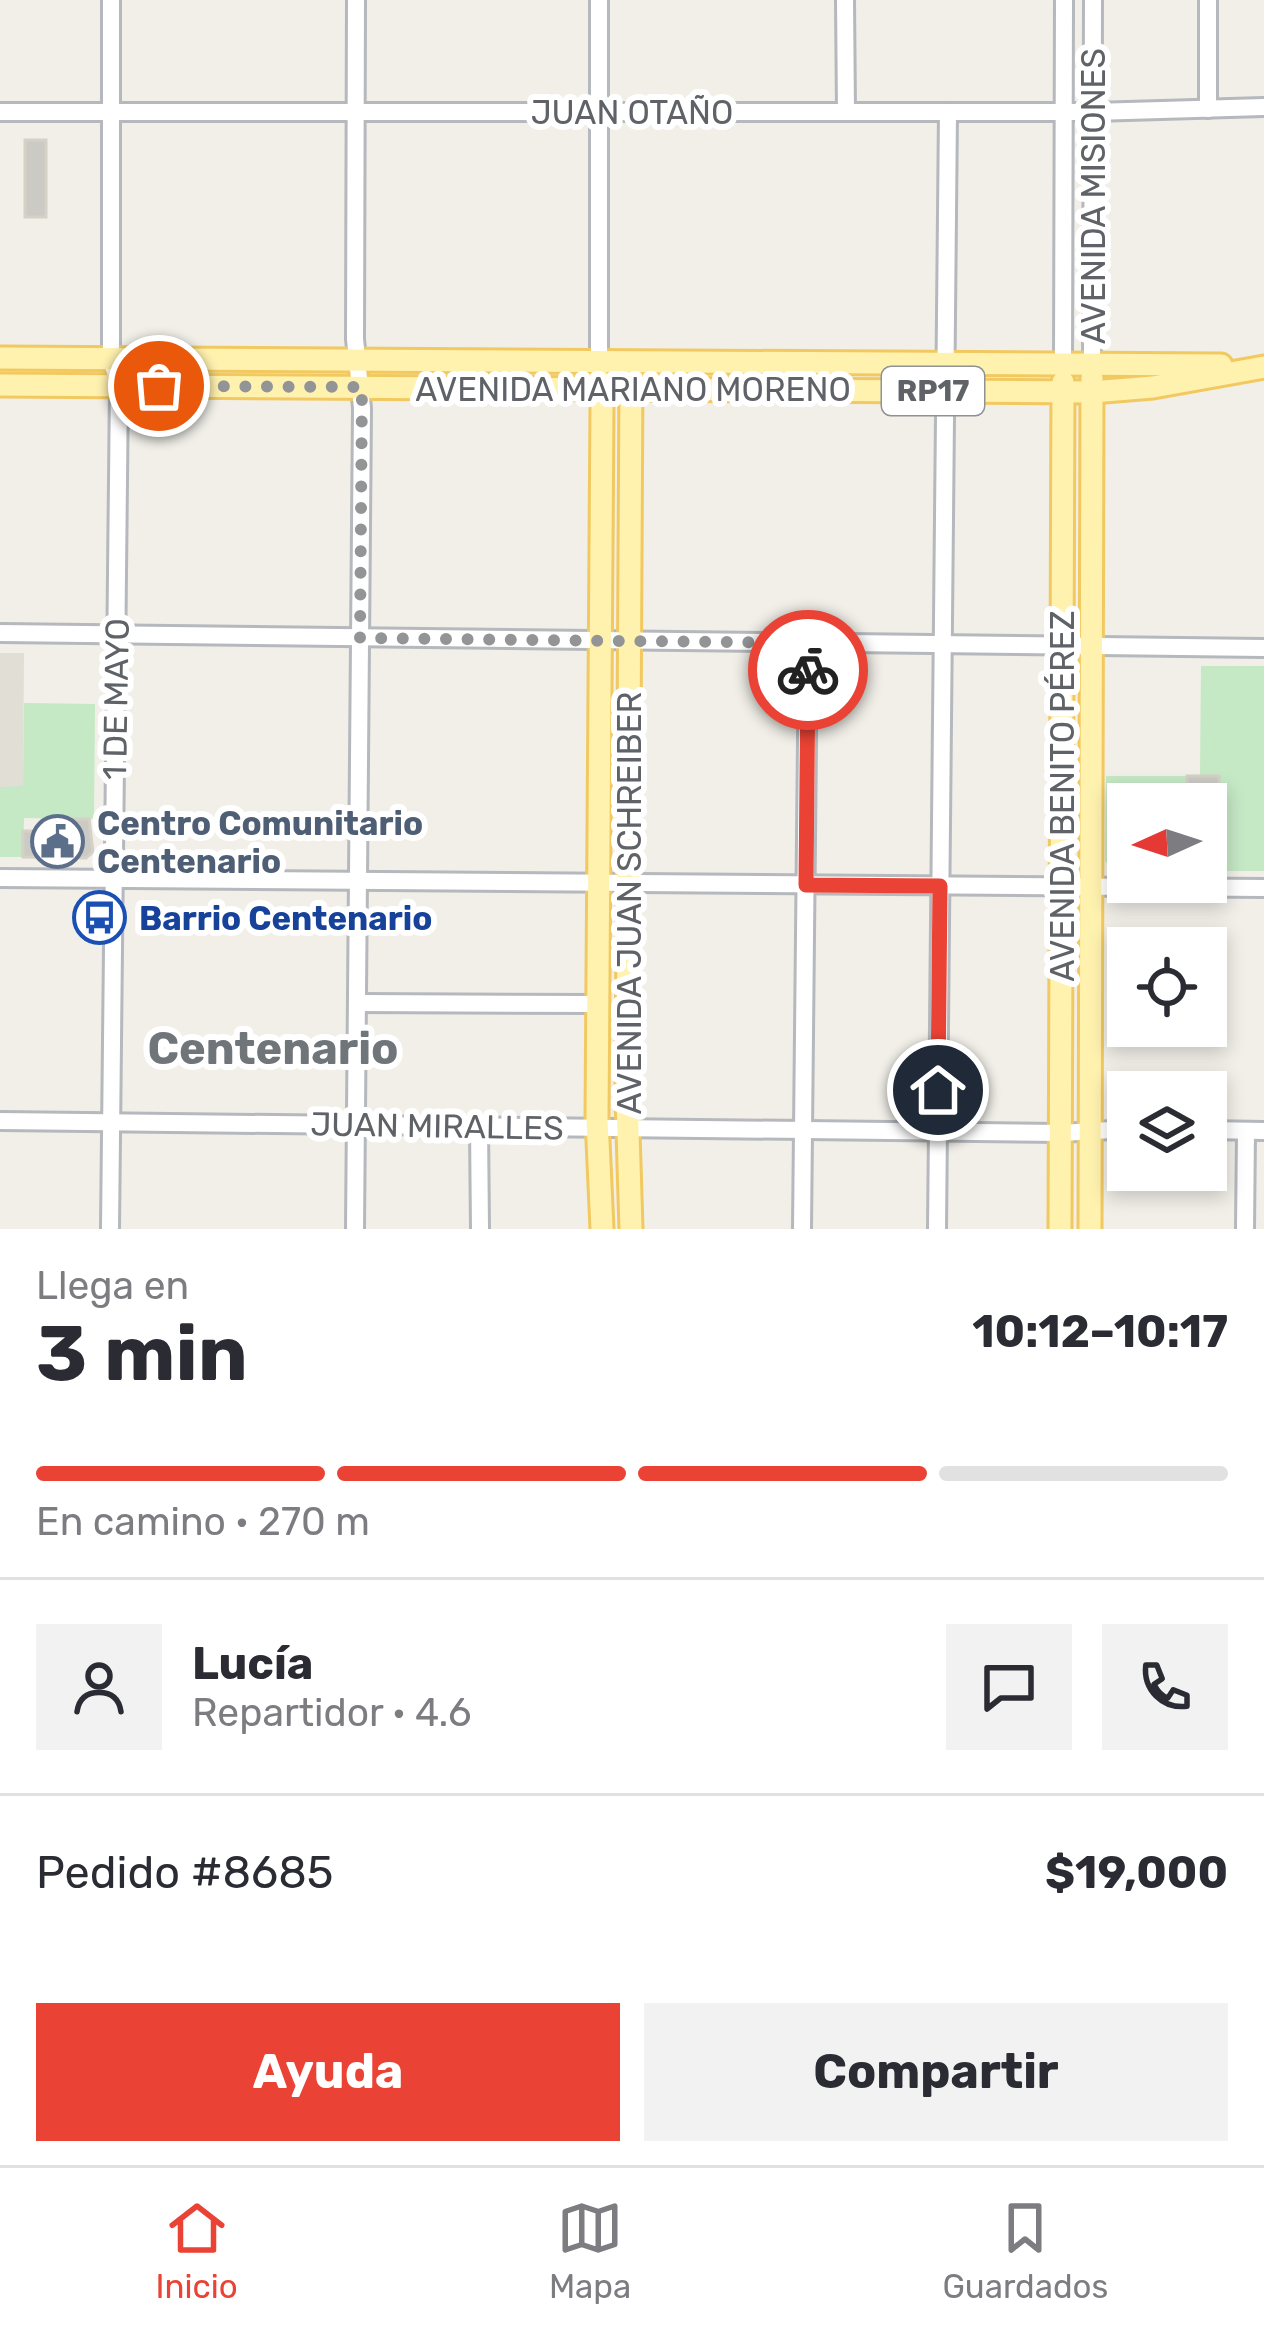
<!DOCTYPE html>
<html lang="es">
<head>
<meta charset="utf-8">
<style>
  body { margin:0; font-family:Rubik,sans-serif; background:#f2f2f3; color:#2b2b33; height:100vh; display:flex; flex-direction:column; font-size:45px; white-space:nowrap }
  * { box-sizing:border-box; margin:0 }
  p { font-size:39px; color:#7c7c81 }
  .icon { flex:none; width:66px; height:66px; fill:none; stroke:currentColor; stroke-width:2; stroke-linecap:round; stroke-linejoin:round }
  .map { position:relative; height:1229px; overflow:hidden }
  .drawer { display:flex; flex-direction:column; background:#fff; flex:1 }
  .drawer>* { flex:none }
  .needle { width:78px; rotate:267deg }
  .controls { position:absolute; left:1107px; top:783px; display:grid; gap:24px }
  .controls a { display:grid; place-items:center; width:120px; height:120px; border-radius:0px; background:#fff; box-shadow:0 6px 18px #0003; font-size:60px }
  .pin { position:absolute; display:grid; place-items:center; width:102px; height:102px; color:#fff; margin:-51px; border:6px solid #fff; border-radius:50%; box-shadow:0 3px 12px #0007 }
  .courier { position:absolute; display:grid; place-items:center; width:120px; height:120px; margin:-60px; border:9px solid #ea4335; border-radius:50%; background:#fff; color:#222; box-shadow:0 3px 15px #0007 }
  .overview em { font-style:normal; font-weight:700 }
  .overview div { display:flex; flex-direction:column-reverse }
  .overview { display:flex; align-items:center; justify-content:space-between; height:204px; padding:0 36px }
  h1 { font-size:78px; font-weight:700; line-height:90px }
  .bar { display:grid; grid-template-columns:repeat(4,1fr); gap:18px 12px; align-content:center; height:144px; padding:0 36px }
  .bar i { height:15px; border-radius:9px; background:#e1e1e2 }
  .bar .current { background:#ea4335 }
  .bar p { grid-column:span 4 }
  .line { display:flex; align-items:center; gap:30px; padding:0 36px; border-top:3px solid #e1e1e2 }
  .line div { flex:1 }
  .round { display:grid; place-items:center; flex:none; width:126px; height:126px; border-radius:0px; background:#f2f2f3 }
  .action { display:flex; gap:24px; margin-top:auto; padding:24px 36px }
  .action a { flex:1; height:138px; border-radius:0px; background:#ea4335; color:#fff; font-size:48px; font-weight:700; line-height:138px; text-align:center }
  .action a+a { background:#f2f2f3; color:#2b2b33 }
  .menu { display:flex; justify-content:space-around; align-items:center; height:168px; border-top:3px solid #e1e1e2; background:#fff; font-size:33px; color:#7c7c81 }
  .menu a { display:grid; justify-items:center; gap:6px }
  .menu .current { color:#ea4335 }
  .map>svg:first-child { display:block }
  .education { fill:#e1ded6 }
  .green { fill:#c5e8c5 }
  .building { fill:#cccac5; stroke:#d6d1c6; stroke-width:3 }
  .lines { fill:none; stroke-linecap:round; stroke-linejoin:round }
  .minor-casing { stroke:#b5b8bc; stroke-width:22 }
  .major-casing { stroke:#f2c960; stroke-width:27 }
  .minor { stroke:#fff; stroke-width:16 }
  .major { stroke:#fff2af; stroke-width:21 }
  .done { stroke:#929495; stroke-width:12; stroke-dasharray:0 21.6 }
  .route { stroke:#ea4335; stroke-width:15 }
  .labels { text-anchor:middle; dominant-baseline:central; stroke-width:12; stroke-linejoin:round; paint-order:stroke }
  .shield { fill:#fff; stroke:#8f9295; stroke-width:3 }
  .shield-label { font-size:30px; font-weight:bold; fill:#5f6368 }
  .street-label { font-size:33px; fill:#5f6368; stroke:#fff }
  .service-label { font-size:33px; font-weight:bold; fill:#4e5e75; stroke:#fff; text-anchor:start }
  .transit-label { font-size:33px; font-weight:bold; fill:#164399; stroke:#fff; text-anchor:start }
  .district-label { font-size:45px; font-weight:bold; fill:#70757a; stroke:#fff }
</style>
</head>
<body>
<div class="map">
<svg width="1264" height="1229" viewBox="0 0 1264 1229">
  <rect width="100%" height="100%" fill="#f1efe8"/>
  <!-- education -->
  <path class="education" d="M0 653H24L23 787H0Z"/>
  <!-- green -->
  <g class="green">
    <path d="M1201 666H1264V871H1206V804H1128V870H1115L1105 861 1106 776H1200Z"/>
    <path d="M24 703 95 704 94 819 24 818 23 857H0V787L23 786Z"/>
  </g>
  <!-- building -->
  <g class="building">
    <rect x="25" y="140" width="21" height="77"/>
    <path d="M1187 776H1219V829H1206V804H1187Z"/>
    <path d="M62 819H89L93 852 86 858 23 857V831H62Z"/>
  </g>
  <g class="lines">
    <defs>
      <g id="minor">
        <path d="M845 0 846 112"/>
        <path d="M1208 109V0"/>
        <path d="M0 112H1093L1264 107"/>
        <path d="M599 361V0"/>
        <path d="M1063 364 1064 0"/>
        <path d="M1092 364 1093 0"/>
        <path d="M0 633 1264 648"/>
        <path d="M0 878 1264 888"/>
        <path d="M357 1003 598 1004"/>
        <path d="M0 1121 1061 1133 1128 1129"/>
        <path d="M479 1126 480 1229"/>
        <path d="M1206 1130 1264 1131"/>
        <path d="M110 1229 119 386 111 358V0"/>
        <path d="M355 1229 362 408 355 339 356 0"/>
        <path d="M802 1229 808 643"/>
        <path d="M937 1229 948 112"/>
        <path d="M1245 1229 1246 1131"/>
      </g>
      <g id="major">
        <path d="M0 358 1221 365"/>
        <path d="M631 378 627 1099 631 1229"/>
        <path d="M599 380 602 405 597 1119 602 1229"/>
        <path d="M0 385 1092 392 1153 387 1264 367"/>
        <path d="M1060 1229 1063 382"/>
        <path d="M1090 1229 1092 378"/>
      </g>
    </defs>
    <!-- minor casing -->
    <use href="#minor" class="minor-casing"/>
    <!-- major casing -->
    <use href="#major" class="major-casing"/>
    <!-- minor -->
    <use href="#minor" class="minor"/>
    <!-- major -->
    <use href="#major" class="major"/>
  </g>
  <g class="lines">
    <!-- done -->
    <path class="done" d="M159 386 362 387 360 638 808 643V670"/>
    <!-- route -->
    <path class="route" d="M808 670 806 885 940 886 938 1090"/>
  </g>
  <!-- icons -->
  <defs>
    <symbol id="civic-ring" viewBox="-11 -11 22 22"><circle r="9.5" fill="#fff" stroke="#5c6f8a" stroke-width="1.5"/><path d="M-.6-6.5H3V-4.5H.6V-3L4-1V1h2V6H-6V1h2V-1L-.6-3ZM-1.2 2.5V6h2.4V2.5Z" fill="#5c6f8a"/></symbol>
    <symbol id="bus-ring" viewBox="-11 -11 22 22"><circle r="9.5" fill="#fff" stroke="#1a4fb4" stroke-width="1.5"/><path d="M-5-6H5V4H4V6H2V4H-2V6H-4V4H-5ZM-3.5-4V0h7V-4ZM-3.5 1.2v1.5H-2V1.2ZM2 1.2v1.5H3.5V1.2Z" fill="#1a4fb4"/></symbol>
  </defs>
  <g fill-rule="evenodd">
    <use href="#civic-ring" x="28" y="812" width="59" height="59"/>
    <use href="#bus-ring" x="70" y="888" width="59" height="59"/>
  </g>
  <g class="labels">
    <!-- shield labels -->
    <rect class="shield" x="882" y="367" width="102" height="48" rx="9"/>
    <g class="shield-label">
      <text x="933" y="391">RP17</text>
    </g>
    <!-- street labels -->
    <g class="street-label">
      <text x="632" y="112">JUAN OTAÑO</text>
      <text transform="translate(1093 196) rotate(-90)">AVENIDA MISIONES</text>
      <text x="633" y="389">AVENIDA MARIANO MORENO</text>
      <text transform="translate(116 699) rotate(-89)">1 DE MAYO</text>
      <text transform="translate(1062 796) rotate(-90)">AVENIDA BENITO PÉREZ</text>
      <text transform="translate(629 903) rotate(-90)">AVENIDA JUAN SCHREIBER</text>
      <text transform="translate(437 1126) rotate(1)">JUAN MIRALLES</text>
    </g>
    <!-- service labels -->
    <g class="service-label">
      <text x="97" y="823">Centro Comunitario<tspan x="97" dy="38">Centenario</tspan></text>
    </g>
    <!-- transit labels -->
    <g class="transit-label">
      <text x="139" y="918">Barrio Centenario</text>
    </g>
    <!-- district labels -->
    <g class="district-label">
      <text x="273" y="1048">Centenario</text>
    </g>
  </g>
</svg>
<div class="controls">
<a><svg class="needle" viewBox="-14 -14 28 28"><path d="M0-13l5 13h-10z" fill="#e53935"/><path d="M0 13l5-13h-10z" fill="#7c7c81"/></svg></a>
<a><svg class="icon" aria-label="locate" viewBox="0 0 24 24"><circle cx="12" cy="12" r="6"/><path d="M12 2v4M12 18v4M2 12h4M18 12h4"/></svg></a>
<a><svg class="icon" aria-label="layers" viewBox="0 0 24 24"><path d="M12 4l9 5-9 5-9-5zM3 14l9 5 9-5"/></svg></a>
</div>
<div class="pin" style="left:159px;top:386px;background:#ea580c"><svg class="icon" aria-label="bag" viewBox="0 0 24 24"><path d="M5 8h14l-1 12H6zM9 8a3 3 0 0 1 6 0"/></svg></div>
<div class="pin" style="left:938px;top:1090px;background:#1f2937"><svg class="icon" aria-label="home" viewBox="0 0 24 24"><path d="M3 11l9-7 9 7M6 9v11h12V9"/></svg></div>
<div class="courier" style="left:808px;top:670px"><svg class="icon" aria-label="bike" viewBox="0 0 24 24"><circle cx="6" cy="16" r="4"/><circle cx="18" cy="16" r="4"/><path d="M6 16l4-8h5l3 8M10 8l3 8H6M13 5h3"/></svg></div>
</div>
<section class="drawer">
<div class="overview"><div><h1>3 min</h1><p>Llega en</p></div><em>10:12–10:17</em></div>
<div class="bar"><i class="current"></i><i class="current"></i><i class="current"></i><i></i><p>En camino · 270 m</p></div>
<div class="line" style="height:216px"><a class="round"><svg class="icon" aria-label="person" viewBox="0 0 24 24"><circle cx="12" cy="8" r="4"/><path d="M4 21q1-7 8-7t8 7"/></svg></a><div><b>Lucía</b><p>Repartidor · 4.6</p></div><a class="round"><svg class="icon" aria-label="chat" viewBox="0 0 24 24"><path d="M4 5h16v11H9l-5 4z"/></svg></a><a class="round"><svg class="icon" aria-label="phone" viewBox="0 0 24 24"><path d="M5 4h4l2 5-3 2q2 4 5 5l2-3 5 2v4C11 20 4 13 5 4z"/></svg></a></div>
<div class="line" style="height:156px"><div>Pedido #8685</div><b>$19,000</b></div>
<div class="action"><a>Ayuda</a><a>Compartir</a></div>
</section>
<nav class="menu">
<a class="current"><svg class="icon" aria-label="home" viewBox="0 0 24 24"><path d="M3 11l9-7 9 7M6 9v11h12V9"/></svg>Inicio</a>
<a><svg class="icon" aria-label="map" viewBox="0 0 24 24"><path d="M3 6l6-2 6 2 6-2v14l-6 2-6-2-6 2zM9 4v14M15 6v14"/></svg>Mapa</a>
<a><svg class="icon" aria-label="saved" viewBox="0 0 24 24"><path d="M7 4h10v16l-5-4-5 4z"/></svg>Guardados</a>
</nav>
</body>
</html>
